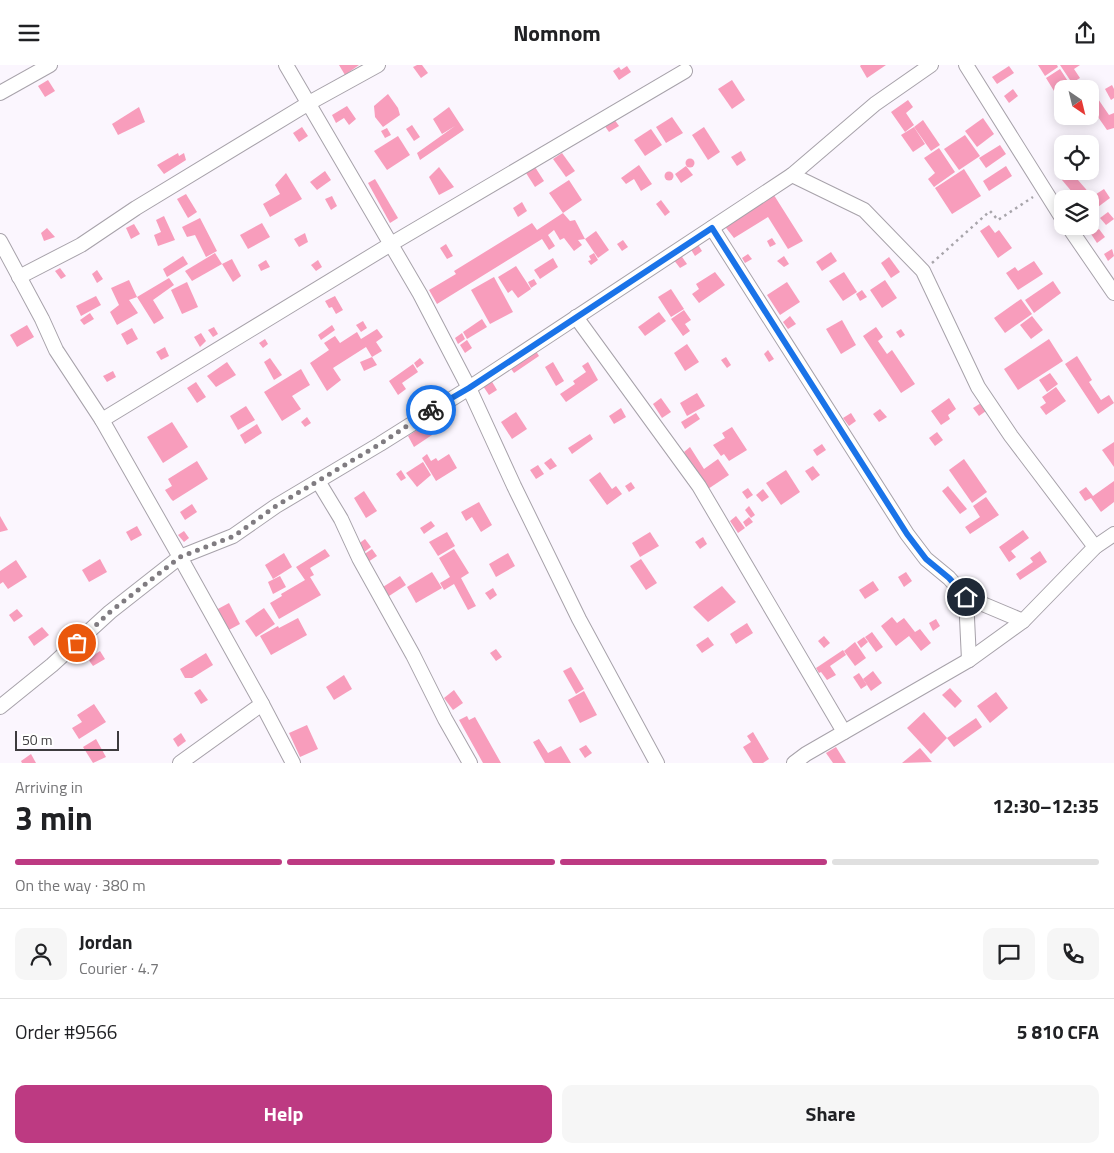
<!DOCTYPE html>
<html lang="en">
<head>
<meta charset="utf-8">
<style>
  body { margin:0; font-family:"Titillium Web",sans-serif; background:#f6f6f6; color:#202124; height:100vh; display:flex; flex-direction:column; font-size:19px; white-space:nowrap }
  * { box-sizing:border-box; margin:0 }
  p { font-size:16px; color:#757577 }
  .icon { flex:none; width:28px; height:28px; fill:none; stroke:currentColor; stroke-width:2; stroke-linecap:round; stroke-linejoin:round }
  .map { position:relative; height:698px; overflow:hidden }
  .side { display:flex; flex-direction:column; background:#fff; flex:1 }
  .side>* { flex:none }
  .needle { width:32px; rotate:145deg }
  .fabs { position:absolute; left:1054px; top:15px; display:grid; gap:10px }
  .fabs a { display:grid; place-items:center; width:45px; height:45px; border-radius:10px; background:#fff; box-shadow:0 2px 12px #0003; font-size:25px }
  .scale { position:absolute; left:15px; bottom:12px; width:104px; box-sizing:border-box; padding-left:5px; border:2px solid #3d3b3e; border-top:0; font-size:14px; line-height:18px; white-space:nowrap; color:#3d3b3e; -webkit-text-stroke:4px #fff; paint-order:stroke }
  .pin { position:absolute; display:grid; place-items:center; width:42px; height:42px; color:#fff; margin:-21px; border:2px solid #fff; border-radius:50%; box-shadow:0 1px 5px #0007 }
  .courier { position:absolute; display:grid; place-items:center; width:50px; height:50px; margin:-25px; border:4px solid #1a73e8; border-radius:50%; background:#fff; color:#222; box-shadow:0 1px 6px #0007 }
  .headline em { font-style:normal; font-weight:700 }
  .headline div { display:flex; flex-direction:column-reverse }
  .headline { display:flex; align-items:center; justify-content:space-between; height:85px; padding:0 15px }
  h1 { font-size:32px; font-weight:700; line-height:38px }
  .bar { display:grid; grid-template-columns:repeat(4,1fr); gap:8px 5px; align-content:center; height:60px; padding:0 15px }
  .bar i { height:6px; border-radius:4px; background:#e0e0e0 }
  .bar .on { background:#bd3a82 }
  .bar p { grid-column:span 4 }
  .line { display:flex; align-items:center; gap:12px; padding:0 15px; border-top:1px solid #e0e0e0 }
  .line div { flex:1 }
  .round { display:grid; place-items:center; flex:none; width:52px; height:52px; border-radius:10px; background:#f6f6f6 }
  .button { display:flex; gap:10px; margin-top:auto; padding:10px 15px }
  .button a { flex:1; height:58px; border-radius:10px; background:#bd3a82; color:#fff; font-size:20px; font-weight:700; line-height:58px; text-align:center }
  .button a+a { background:#f6f6f6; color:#202124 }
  header { display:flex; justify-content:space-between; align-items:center; height:65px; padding:0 15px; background:#fff; font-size:22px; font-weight:700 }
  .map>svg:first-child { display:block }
  .building { fill:#f89dbc }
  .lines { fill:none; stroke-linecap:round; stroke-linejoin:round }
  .street-casing { stroke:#a7a2aa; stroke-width:16 }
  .path { stroke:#a8a5ab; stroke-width:2.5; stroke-dasharray:2.5 4; stroke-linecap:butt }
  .street { stroke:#fff; stroke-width:14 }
  .done { stroke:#807c81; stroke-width:5; stroke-dasharray:0 9 }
  .route { stroke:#1a73e8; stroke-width:6 }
</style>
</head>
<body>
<header><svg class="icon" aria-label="menu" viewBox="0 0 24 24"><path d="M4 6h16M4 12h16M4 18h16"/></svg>Nomnom<svg class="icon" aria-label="share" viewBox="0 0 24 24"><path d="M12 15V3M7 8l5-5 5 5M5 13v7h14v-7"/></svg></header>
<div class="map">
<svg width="1114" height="698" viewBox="0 0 1114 698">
  <rect width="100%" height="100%" fill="#fbf6fe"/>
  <!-- building -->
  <g class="building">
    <path d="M339 0H359L345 10Z"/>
    <path d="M417 0H422L428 8 421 13 413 2Z"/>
    <path d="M861 0H886L867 13 860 1Z"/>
    <path d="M1038 0H1057L1058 2 1045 11Z"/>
    <path d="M1060 0H1080L1074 4 1080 13 1072 18Z"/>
    <path d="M627 1 631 7 619 15 613 6 619 2 621 5Z"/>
    <path d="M1009 1 1014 8 997 19 992 12Z"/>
    <path d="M1060 4 1073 24H1062V39L1046 13Z"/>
    <path d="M48 15 55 26 45 32 38 21Z"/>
    <path d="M732 15 745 35 732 44 718 24Z"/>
    <path d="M1112 20 1114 24V33L1111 35 1105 24Z"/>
    <path d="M1013 24 1018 31 1009 38 1004 31Z"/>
    <path d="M388 29 398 43 400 50 383 62 375 52 374 41Z"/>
    <path d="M1096 31 1109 50 1114 48V63L1107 65 1098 52 1091 57 1087 51H1090V45L1093 43 1090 40V36Z"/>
    <path d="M908 35 913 42 906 48 914 60 905 67 891 47Z"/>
    <path d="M347 41 356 54 349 60 344 53 336 58 332 50Z"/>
    <path d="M139 42 145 57 118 70 112 59Z"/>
    <path d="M449 42 464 65 420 95 417 88 455 61 442 69 433 54Z"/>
    <path d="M672 52 683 68 666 78 656 62Z"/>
    <path d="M983 53 994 69 977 82 965 66Z"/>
    <path d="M614 54 619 61 609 67 604 60Z"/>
    <path d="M923 55 940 80 931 86 914 62Z"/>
    <path d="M412 60 420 72 414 76 406 64Z"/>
    <path d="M302 62 308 71 299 77 293 68Z"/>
    <path d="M704 62 720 87 708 95 692 70Z"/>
    <path d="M914 62 925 79 913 87 901 70Z"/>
    <path d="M387 63 391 70 385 73 381 66Z"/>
    <path d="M651 64 662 80 645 91 634 75Z"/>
    <path d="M965 70 980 91 959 105 944 84Z"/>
    <path d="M398 71 410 90 387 105 374 86Z"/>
    <path d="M1000 80 1006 89 986 103 979 93Z"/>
    <path d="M939 83 955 107 934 122 928 114 935 108 924 93Z"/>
    <path d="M741 86 746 95 737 101 731 92Z"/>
    <path d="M178 88 179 91 184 88 186 95 164 109 157 100Z"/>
    <path d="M562 88 575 106 566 112 553 94Z"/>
    <circle cx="690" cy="98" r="4.5"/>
    <path d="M639 100 652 119 641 126 634 114 626 119 621 113Z"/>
    <path d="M686 101 693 110 681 118 675 109Z"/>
    <path d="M1006 101 1012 111 989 126 983 116Z"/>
    <path d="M439 102 454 122 439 130 429 112Z"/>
    <path d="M535 102 544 116 535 122 526 108Z"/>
    <path d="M964 104 981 131 952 149 935 123Z"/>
    <path d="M325 106 331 115 317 125 310 117Z"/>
    <circle cx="669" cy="111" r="4.5"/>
    <path d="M1071 107 1091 130 1087 134H1078L1062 115Z"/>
    <path d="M286 108 302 134 270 152 263 139 280 129 275 120Z"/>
    <path d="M375 114 398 153 390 158 368 118Z"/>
    <path d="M569 115 582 135 563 148 570 156 575 155 585 174 578 175 582 180 574 186 564 173 560 175 554 165 548 170 555 181 549 185 542 174 437 239 429 225 456 209 454 206 532 158 537 165 563 148 549 128Z"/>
    <path d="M1104 124 1110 133 1090 148V133Z"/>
    <path d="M772 127 803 176 788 184 768 152 734 173 723 159Z"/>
    <path d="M186 129 197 147 188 153 177 134Z"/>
    <path d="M332 131 337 141 331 145 325 134Z"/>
    <path d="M661 135 670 147 665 151 656 139Z"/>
    <path d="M522 137 527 146 518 152 513 143Z"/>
    <path d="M1108 147 1114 154 1106 160 1100 153Z"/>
    <path d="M164 151 175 175 158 181 154 170 161 167 156 155Z"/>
    <path d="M200 153 217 186 206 192 195 170 187 172 182 162Z"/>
    <path d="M262 158 270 172 248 184 240 170Z"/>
    <path d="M134 159 140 169 131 174 126 163Z"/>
    <path d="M989 160 995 168 999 165 1012 183 998 193 980 166Z"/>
    <path d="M47 163 55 172 44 176 41 168Z"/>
    <path d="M1099 164 1105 172 1097 178 1091 169Z"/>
    <path d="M596 166 609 185 598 193 585 174Z"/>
    <path d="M305 168 308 177 299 182 294 174Z"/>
    <path d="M772 173 776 179 770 182 767 176Z"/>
    <path d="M623 175 628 182 622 186 617 179Z"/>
    <path d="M697 178 702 186 695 191 690 183Z"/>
    <path d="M446 179 453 191 447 194 440 183Z"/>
    <path d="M1112 184 1114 191 1108 196 1104 189Z"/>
    <path d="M831 187 837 196 822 206 816 197Z"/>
    <path d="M215 188 222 199 192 216 185 206Z"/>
    <path d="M594 188 598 195 591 200 588 196 591 195 589 191Z"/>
    <path d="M680 189 687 199 680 203 673 194Z"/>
    <path d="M748 189 752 194 745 198 742 193Z"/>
    <path d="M183 191 188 199 167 212 163 204Z"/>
    <path d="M784 191 789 199 784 202 777 196Z"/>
    <path d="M889 192 900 207 891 213 881 198Z"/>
    <path d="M553 193 558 202 540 214 534 205Z"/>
    <path d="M232 194 241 211 233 217 222 199Z"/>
    <path d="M266 195 270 202 261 206 258 200Z"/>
    <path d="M318 195 322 202 316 206 311 200Z"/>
    <path d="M1034 196 1043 209 1018 225 1006 208 1015 202 1018 206Z"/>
    <path d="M516 201 531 224 518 233 512 225 508 228 498 212Z"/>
    <path d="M60 203 66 211 61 214 55 206Z"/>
    <path d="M97 205 103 214 97 218 92 209Z"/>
    <path d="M715 207 725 220 699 238 692 229 699 224 696 219Z"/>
    <path d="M844 207 857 227 843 236 829 216Z"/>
    <path d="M494 212 513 247 490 259 471 225Z"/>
    <path d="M169 213 174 220 153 235 164 253 154 259 137 232Z"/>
    <path d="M534 214 537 219 531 223 528 217Z"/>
    <path d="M129 215 137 232 129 235 138 248 117 260 110 247 119 240 111 223Z"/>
    <path d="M885 215 897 233 882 243 870 225Z"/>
    <path d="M1053 216 1061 228 1034 248 1025 235Z"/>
    <path d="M187 217 198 242 182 249 171 225Z"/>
    <path d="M787 217 800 237 780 250 767 230Z"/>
    <path d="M671 224 684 244 671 252 658 232Z"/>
    <path d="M862 225 867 232 860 236 856 229Z"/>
    <path d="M96 231 101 240 81 251 76 241Z"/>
    <path d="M335 231 343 245 336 249 332 242 329 243 325 236Z"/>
    <path d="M1021 234 1032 249 1005 268 994 253Z"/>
    <path d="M684 245 691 255 685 259 690 266 683 271 671 254Z"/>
    <path d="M659 247 666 256 645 271 638 262Z"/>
    <path d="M90 248 94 254 84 260 80 255Z"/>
    <path d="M790 251 796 259 788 264 783 257Z"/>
    <path d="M1032 251 1043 265 1031 274 1020 260Z"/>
    <path d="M482 254 487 262 467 274 463 267Z"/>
    <path d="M842 255 856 280 841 289 826 264Z"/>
    <path d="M363 256 367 263 361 267 356 260Z"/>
    <path d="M27 260 34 272 17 282 10 270Z"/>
    <path d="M332 260 335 265 321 275 318 270Z"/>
    <path d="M214 262 218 269 213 272 208 265Z"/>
    <path d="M876 262 883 272 878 276 887 289 892 285 915 319 901 328 863 271Z"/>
    <path d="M132 263 138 274 127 280 121 269Z"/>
    <path d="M377 264 383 272 376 277 382 286 372 292 377 300 364 306 360 297 372 292 366 282 333 303 341 315 327 326 310 298 329 285 324 278 335 271 340 278 357 267 361 274Z"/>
    <path d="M901 264 905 270 900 273 896 267Z"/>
    <path d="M201 268 206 276 200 282 194 272Z"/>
    <path d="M462 268 465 274 458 279 455 273Z"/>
    <path d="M265 274 268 279 263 283 259 278Z"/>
    <path d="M1049 274 1063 296 1018 325 1004 304Z"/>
    <path d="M467 275 472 283 465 288 460 280Z"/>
    <path d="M687 279 699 297 685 306 674 288Z"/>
    <path d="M165 282 169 291 161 295 156 287Z"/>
    <path d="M534 283 539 291 514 308 509 301Z"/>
    <path d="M768 285 774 294 769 297 764 289Z"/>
    <path d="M1077 291 1092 315 1089 317 1101 335 1109 330 1114 338 1098 349 1065 299Z"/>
    <path d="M726 292 731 300 727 303 721 295Z"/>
    <path d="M270 293 282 310 274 315 264 297Z"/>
    <path d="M420 293 424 298 417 303 414 298Z"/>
    <path d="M227 297 236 310 216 322 207 311Z"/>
    <path d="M553 297 564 316 556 321 545 302Z"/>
    <path d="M588 297 598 315 566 337 560 329 575 319 573 316 586 307 582 301Z"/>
    <path d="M413 299 418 307 402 318 406 324 398 330 389 316Z"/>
    <path d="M301 304 310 320 292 331 301 344 282 356 264 327Z"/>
    <path d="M113 306 116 312 107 317 103 311Z"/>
    <path d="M1050 308 1058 319 1047 327 1039 315Z"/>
    <path d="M491 315 497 325 489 330 483 321Z"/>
    <path d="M196 317 206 332 197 338 187 323Z"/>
    <path d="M1056 322 1066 336 1046 350 1040 342 1046 338 1042 332Z"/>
    <path d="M697 328 705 341 687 351 680 338Z"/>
    <path d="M661 333 671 347 662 353 653 339Z"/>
    <path d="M949 333 956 344 948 350 950 354 941 360 931 346Z"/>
    <path d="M981 338 986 346 979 351 973 343Z"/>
    <path d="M246 341 255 355 238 365 230 351Z"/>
    <path d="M621 343 626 352 614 359 609 351Z"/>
    <path d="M880 344 887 352 879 357 873 349Z"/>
    <path d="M516 347 527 364 512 374 501 357Z"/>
    <path d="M696 348 700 354 685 364 681 357Z"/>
    <path d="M851 348 856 356 849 361 843 353Z"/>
    <path d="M442 350 448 359 440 365 433 356Z"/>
    <path d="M307 352 311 358 305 362 301 357Z"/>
    <path d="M172 357 188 382 163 398 147 372Z"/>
    <path d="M257 359 262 368 245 379 240 370Z"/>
    <path d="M425 360 432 370 414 382 408 371Z"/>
    <path d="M732 362 747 385 729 396 724 389 721 391 713 380 725 373 722 368Z"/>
    <path d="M937 367 943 375 935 381 929 373Z"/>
    <path d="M590 369 593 374 572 389 568 383Z"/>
    <path d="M1114 377V402L1102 385Z"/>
    <path d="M822 379 826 385 817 391 813 385Z"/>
    <path d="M690 382 704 404 718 394 729 410 708 424 684 387Z"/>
    <path d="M427 389 431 396 436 393 438 396 449 389 457 403 436 416 422 393Z"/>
    <path d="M551 393 557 401 550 405 544 398Z"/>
    <path d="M964 394 987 427 972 438 949 405Z"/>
    <path d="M197 396 208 414 173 436 171 434 165 425 172 421 168 414Z"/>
    <path d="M423 397 431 410 417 422 406 408Z"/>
    <path d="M538 400 544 409 536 414 530 405Z"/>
    <path d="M813 401 820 410 812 416 805 406Z"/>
    <path d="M401 405 406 413 401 416 396 409Z"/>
    <path d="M786 405 800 427 781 440 766 418Z"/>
    <path d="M600 407 612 424 616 421 622 429 607 440 589 415Z"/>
    <path d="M1114 416V437L1101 447 1091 433 1085 436 1079 427 1086 422 1093 431Z"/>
    <path d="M631 417 635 423 629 427 625 421Z"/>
    <path d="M948 421 967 444 960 449 942 426Z"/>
    <path d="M748 423 753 430 747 434 742 427Z"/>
    <path d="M763 424 769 432 762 437 756 430Z"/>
    <path d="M364 426 377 446 366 453 354 433Z"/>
    <path d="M986 432 999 450 970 469 965 462 980 452 973 441Z"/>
    <path d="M479 437 492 460 481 467 472 452 466 456 461 447Z"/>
    <path d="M192 439 197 447 185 455 180 447Z"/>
    <path d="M749 441 755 450 751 453 745 445Z"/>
    <path d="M0 451 8 465 0 467Z"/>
    <path d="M736 451 745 463 738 468 730 456Z"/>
    <path d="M749 452 753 457 746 462 743 457Z"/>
    <path d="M431 456 435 461 424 469 420 463Z"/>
    <path d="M137 461 142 470 131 476 126 467Z"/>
    <path d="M1023 465 1029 473 1011 486 1016 492 1009 497 999 482Z"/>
    <path d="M184 466 189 473 184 477 178 470Z"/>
    <path d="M447 467 455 481 438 491 429 477Z"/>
    <path d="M650 467 659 481 640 492 632 478Z"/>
    <path d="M703 472 707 479 700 484 695 477Z"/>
    <path d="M365 474 371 482 363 488 357 480Z"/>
    <path d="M325 484 330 491 310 503 314 510 310 512 321 530 279 554 270 538 282 531 281 529 305 515 296 502Z"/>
    <path d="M372 484 377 491 368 497 363 490Z"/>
    <path d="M454 484 469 508 461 513 476 541 468 545 454 519 444 525 440 518 450 512 439 493Z"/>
    <path d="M1040 486 1047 497 1020 515 1016 509 1033 497 1030 493Z"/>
    <path d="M284 488 292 502 273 514 265 500Z"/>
    <path d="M508 488 515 501 496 512 489 499Z"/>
    <path d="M100 494 107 507 89 517 82 505Z"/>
    <path d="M641 494 657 518 646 525 630 501Z"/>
    <path d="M16 495 27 512 8 524 3 517 0 519V506Z"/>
    <path d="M432 507 442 523 416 538 407 522Z"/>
    <path d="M906 507 912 516 904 522 898 512Z"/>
    <path d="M280 511 286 522 273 529 268 517Z"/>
    <path d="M400 511 406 520 389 531 383 522Z"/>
    <path d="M873 516 879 525 865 534 859 525Z"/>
    <path d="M722 521 736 537 708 557 693 542Z"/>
    <path d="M493 523 497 530 490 535 485 528Z"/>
    <path d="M229 538 240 559 227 566 216 545Z"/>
    <path d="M264 543 275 559 256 572 245 556Z"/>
    <path d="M17 544 23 551 14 557 9 550Z"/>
    <path d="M892 552 897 558 904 553 915 567 920 564 931 578 921 586 909 571 896 581 881 561Z"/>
    <path d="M298 553 307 570 271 590 260 571 278 561 279 563Z"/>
    <path d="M936 554 940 561 933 566 929 558Z"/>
    <path d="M747 558 753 568 736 579 730 569Z"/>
    <path d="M42 562 49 570 34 581 28 572Z"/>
    <path d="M872 567 883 582 876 587 865 572Z"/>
    <path d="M824 571 830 578 824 583 818 576Z"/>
    <path d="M708 572 714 580 702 588 696 580Z"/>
    <path d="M864 572 868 577 861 583 857 577Z"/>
    <path d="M855 577 866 593 855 601 844 586Z"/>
    <path d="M496 584 502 592 496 596 490 588Z"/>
    <path d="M843 585 846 590 830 601 836 610 827 615 821 607 819 608 816 603Z"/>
    <path d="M100 586 105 594 93 601 88 594Z"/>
    <path d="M206 588 213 600 192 613H185L180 604Z"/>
    <path d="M571 602 584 624 576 629 563 606Z"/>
    <path d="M873 606 882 618 871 626 863 614Z"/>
    <path d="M859 608 867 620 861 624 853 612Z"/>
    <path d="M344 610 352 624 334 635 326 622Z"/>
    <path d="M950 623 962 636 955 643 942 630Z"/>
    <path d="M200 624 208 635 201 639 194 628Z"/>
    <path d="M454 625 463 638 453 645 444 633Z"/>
    <path d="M584 626 597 650 580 658 568 635Z"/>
    <path d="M996 627 1008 643 990 658 977 641Z"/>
    <path d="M94 639 106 657 79 674 72 663 82 657 77 650Z"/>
    <path d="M924 647 947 673 931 689 907 663Z"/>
    <path d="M467 651 469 655 475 652 501 698H483L459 655Z"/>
    <path d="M976 653 982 662 954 682 947 673Z"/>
    <path d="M307 660 318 684 300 692 289 668Z"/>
    <path d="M753 667 769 694 763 698H753L743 682 751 677 747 671Z"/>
    <path d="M181 668 186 676 178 682 173 674Z"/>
    <path d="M96 674 106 692 93 698 83 682Z"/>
    <path d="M539 674 548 688 561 681 571 698H545L533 677Z"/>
    <path d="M586 680 592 688 585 693 579 684Z"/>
    <path d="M836 682 846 698H833L826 688Z"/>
    <path d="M920 683 932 697 902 698Z"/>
    <path d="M31 689 36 698H22L21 696Z"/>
  </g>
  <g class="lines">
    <defs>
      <g id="street">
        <path d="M286 0 420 229 469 323 514 421 579 554 657 698"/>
        <path d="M966 0 1062 153"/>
        <path d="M0 28 50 0"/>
        <path d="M792 110 864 145 923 206 978 322 1011 371 1095 482"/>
        <path d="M1068 161 1114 228"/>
        <path d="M712 163 907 469 926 494 949 513 966 532 969 595"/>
        <path d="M0 176 42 254 56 285 102 355 180 492 110 547 52 600 0 642"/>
        <path d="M19 212 81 180 136 143 309 38 378 0"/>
        <path d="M576 252 699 421 844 667"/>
        <path d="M102 355 391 179 685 6"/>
        <path d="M318 416 341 454 359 493 413 590 445 654 470 698"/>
        <path d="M966 532 1023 556"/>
        <path d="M262 639 293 698"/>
        <path d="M180 698 262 639 180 492 233 471 276 441 380 379 469 323 792 110 875 39 931 0"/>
        <path d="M794 698 806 689 969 595 1023 556 1095 482 1114 469"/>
      </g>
    </defs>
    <!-- street casing -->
    <use href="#street" class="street-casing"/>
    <!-- path -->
    <path class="path" d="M932 198 990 146 998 155 1033 132"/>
    <!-- street -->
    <use href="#street" class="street"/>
  </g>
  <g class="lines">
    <!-- done -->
    <path class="done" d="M77 578 110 547 180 492 234 471 276 441 380 379 431 345"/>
    <!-- route -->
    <path class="route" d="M431 345 469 323 712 163 907 469 926 494 949 513 966 532"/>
  </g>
</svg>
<div class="fabs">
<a><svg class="needle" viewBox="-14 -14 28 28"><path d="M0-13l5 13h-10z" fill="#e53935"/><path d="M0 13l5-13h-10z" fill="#757577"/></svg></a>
<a><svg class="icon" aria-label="locate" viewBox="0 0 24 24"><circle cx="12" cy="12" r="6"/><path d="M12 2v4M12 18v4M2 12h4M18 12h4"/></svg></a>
<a><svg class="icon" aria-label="layers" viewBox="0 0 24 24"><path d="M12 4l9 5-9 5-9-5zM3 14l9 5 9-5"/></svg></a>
</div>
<div class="scale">50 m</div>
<div class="pin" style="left:77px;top:578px;background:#ea580c"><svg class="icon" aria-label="bag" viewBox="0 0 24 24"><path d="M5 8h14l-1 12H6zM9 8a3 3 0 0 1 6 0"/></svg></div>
<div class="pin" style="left:966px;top:532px;background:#1f2937"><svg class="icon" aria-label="home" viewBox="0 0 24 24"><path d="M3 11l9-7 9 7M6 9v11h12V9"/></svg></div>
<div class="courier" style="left:431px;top:345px"><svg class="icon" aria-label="bike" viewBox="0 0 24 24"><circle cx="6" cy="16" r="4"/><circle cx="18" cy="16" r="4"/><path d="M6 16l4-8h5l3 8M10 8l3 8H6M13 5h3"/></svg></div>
</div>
<section class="side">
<div class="headline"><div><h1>3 min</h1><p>Arriving in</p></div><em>12:30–12:35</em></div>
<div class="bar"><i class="on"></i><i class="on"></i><i class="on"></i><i></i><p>On the way · 380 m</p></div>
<div class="line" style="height:90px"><a class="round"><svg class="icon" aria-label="person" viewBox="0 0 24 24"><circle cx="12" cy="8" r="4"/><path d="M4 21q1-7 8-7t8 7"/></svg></a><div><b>Jordan</b><p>Courier · 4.7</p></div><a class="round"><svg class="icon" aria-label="chat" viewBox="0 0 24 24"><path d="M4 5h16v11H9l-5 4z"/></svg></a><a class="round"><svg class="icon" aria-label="phone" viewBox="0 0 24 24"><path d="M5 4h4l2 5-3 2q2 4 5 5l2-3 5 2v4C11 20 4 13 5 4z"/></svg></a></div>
<div class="line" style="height:65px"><div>Order #9566</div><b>5 810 CFA</b></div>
<div class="button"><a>Help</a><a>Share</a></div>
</section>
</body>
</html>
